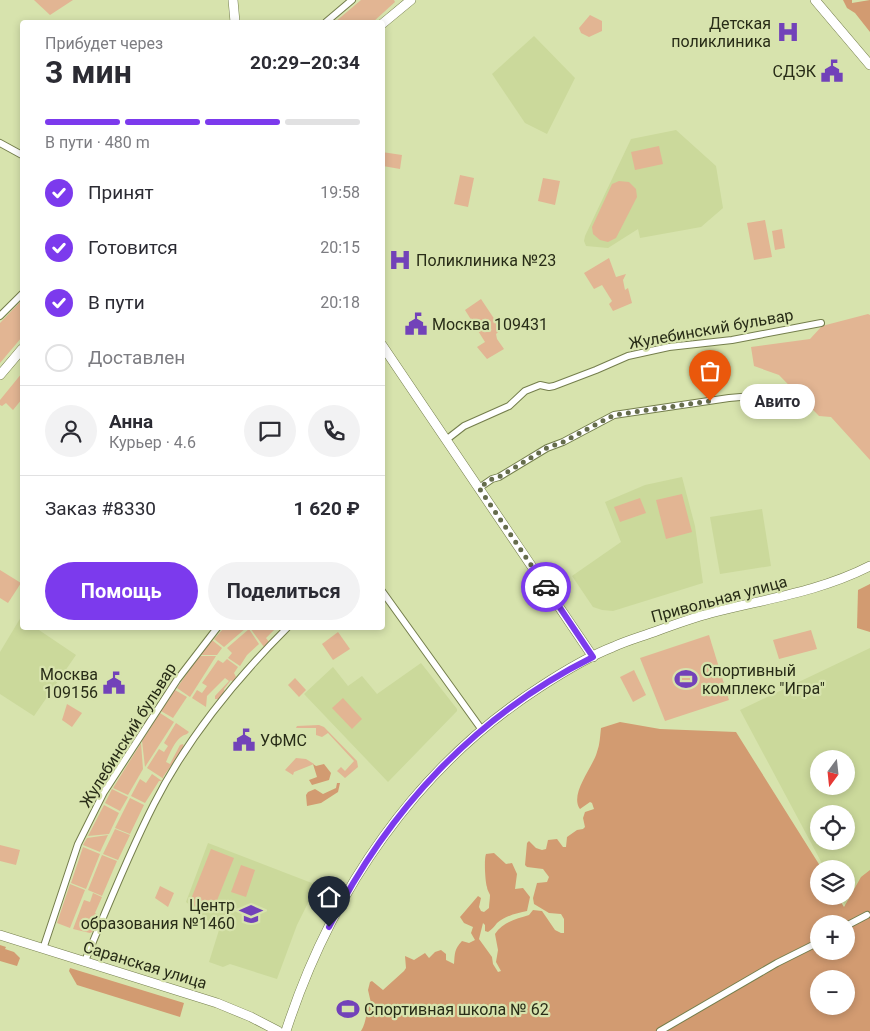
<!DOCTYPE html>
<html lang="ru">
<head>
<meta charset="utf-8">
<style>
  body { margin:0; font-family:Roboto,sans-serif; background:#f2f2f3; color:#2b2b33; height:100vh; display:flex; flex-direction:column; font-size:19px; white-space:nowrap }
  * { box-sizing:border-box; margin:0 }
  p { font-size:16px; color:#7c7c81 }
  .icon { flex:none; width:28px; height:28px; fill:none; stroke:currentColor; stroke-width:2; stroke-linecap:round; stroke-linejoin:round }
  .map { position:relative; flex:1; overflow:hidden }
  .details { position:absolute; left:20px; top:20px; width:365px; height:610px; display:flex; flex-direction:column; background:#fff; border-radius:5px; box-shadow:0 2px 8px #0003 }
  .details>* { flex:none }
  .needle { width:32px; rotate:195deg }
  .fabs { position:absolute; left:810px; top:750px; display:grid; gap:10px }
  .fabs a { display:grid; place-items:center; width:45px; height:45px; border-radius:50%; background:#fff; box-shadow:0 2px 8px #0003; font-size:25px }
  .pin { position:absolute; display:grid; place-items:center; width:42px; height:42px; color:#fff; margin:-51px -21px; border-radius:50% 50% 50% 0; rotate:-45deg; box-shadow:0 0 5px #0007 }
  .pin .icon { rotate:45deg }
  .courier { position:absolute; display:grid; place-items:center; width:50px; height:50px; margin:-25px; border:4px solid #7c3aed; border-radius:50%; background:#fff; color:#222; box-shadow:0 1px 6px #0007 }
  .bubble { position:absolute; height:35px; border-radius:18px; background:#fff; box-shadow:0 2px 8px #0003; font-size:16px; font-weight:700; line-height:35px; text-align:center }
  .head em { font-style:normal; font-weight:700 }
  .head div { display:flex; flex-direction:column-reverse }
  .head { display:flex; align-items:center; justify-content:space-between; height:85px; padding:0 25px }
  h1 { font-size:32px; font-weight:700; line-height:38px }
  .bar { display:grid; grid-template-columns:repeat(4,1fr); gap:8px 5px; align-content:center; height:60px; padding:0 25px }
  .bar i { height:6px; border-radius:4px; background:#e1e1e2 }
  .bar .active { background:#7c3aed }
  .bar p { grid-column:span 4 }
  .line { display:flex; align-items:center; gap:12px; padding:0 25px; border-top:1px solid #e1e1e2 }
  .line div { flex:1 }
  .round { display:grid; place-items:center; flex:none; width:52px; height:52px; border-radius:26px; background:#f2f2f3 }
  ol { padding:0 25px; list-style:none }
  li { display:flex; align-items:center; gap:15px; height:55px }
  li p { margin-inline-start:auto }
  li .icon { padding:5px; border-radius:50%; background:#7c3aed; color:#fff; stroke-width:4 }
  li:last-child { color:#7c7c81 }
  li i { width:28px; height:28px; border:2px solid #e1e1e2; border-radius:50% }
  .primary-button { display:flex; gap:10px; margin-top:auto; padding:10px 25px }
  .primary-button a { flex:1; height:58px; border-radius:30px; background:#7c3aed; color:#fff; font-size:20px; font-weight:700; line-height:58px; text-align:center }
  .primary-button a+a { background:#f2f2f3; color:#2b2b33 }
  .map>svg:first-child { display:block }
  .built { fill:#cbd99b; fill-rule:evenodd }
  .green { fill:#e2b593 }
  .forest { fill:#d29b71; fill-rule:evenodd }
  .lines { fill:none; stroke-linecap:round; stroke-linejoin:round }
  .street-casing { stroke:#747e4c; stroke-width:8 }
  .secondary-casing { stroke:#747e4c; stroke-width:10 }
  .street { stroke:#fff; stroke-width:6 }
  .secondary { stroke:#fff; stroke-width:9 }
  .done { stroke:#656c4c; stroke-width:5; stroke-dasharray:0 9 }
  .route { stroke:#7c3aed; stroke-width:6 }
  .labels { text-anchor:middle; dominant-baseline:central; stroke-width:4.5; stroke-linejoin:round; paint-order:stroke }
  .poi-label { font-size:16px; fill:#282c17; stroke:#d7e3ad; text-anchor:start }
  .street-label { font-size:16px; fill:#282c17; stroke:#d7e3ad }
</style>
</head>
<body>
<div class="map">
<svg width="870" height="1031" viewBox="0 0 870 1031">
  <rect width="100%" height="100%" fill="#d7e3ad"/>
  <!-- built -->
  <g class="built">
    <path d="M534 36 575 78 547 134 525 123 492 74Z"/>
    <path d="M676 130 716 166 723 208 701 227 640 238 638 229 608 248 586 246 584 241 585 236 631 139Z"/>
    <path d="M682 477 695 526 703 583 613 611 602 610 593 607 572 576 621 542 605 502 645 485Z"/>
    <path d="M762 509 771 566 720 574 710 517Z"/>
    <path d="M21 617 22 619V628H36L76 655 34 716 0 694V652Z"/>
    <path d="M870 648V922L846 907 840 896H846V869H825L740 710ZM819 759H846V786H819ZM819 814H846V841H819Z"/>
    <path d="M421 663 457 709V711L388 782 304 694 333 667 348 686 362 676 377 694Z"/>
    <path d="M208 843 317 885 297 925 277 979 230 964 223 967 209 962 219 930 186 902Z"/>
  </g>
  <!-- green -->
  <g class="green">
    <path d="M34 0H73L50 15Z"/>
    <path d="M361 0H394L395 2 373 22H335Z"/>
    <path d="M590 15 602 21V31L589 37 581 33 579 28Z"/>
    <path d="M659 146 663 164 635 170 631 152Z"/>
    <path d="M382 152 402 155 400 169 383 166Z"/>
    <path d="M460 175 474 178 468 207 454 204Z"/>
    <path d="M543 178 560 181 555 205 538 201Z"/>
    <path d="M619 181 629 182 636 189 637 197 616 238 608 242 600 240 593 234 592 227 612 184Z"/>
    <path d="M765 220 772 257 754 260 747 223Z"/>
    <path d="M782 229 785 248 775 250 772 231Z"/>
    <path d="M609 258 616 277 626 274 623 280 625 290 628 288 632 303 613 311 609 304 612 301 602 285 594 289 584 273Z"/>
    <path d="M481 299 501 329 496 334 497 339 504 349 487 359 477 347 485 342 465 310Z"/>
    <path d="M22 300V337L0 363V323Z"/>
    <path d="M868 314 870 315V460L831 417 819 416 779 375 754 366 751 347 810 339 822 326Z"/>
    <path d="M22 373V399L13 410 6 403 2 406 0 405V400Z"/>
    <path d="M682 494 692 532 666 539 656 500Z"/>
    <path d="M640 498 646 513 620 522 614 507Z"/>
    <path d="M0 570 21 583 8 603 0 598Z"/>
    <path d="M224 628H246L224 647 214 639Z"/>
    <path d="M250 628H276L266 638 269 642 264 647Z"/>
    <path d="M249 629 259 644 247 655 240 666 228 658 232 653 227 648Z"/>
    <path d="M811 630 817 649 779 659 773 640Z"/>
    <path d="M338 632 350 649 333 660 322 644Z"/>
    <path d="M709 635 729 700 665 721 640 658Z"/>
    <path d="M212 640 222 648 217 655H200Z"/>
    <path d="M199 656H216L190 697 177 688Z"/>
    <path d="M227 659 238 667 234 673 236 677 233 682 231 680 224 689 225 693 221 699H215V696L229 681 225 678 207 696 206 707 192 698 197 690 202 693 207 686 202 683 218 660 223 663Z"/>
    <path d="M634 670 646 695 633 702 620 677Z"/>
    <path d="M295 678 306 690 299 697 288 685Z"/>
    <path d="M175 690 187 697 173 718 161 711Z"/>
    <path d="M343 698 362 719 352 729 332 708Z"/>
    <path d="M67 704 82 713 72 727 62 720Z"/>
    <path d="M160 713 174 722 145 767 142 741Z"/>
    <path d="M176 723 189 732 187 734C176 737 171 751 166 762L170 764 180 745 183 744 184 747 163 777 164 779 147 768 159 749 164 752 168 746 164 743Z"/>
    <path d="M319 725 324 727 357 761 358 767 345 778 337 771 341 767 345 771 354 761 328 733 322 737 316 735V728H296L297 726Z"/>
    <path d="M141 743 143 769 128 795 113 788Z"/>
    <path d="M296 758 306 759 314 764 294 772 293 775 285 770Z"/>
    <path d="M152 774 162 781H159L145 803 131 796 140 779 146 783Z"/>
    <path d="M112 789 128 797 120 811 105 803Z"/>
    <path d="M130 798 144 805 130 834 115 828Z"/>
    <path d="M104 805 119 813 109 834 88 836Z"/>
    <path d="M115 829 130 835 118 860 103 854Z"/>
    <path d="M108 835 100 852 83 845 87 838Z"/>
    <path d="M0 845 20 850 16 865 0 861Z"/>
    <path d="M83 847 100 854 86 889 71 883Z"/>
    <path d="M211 849 234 858 212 913 189 904Z"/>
    <path d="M102 855 117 861 102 896 88 890Z"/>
    <path d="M241 865 255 870 246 897 231 892Z"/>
    <path d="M70 884 85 890 70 928 57 923Z"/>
    <path d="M160 886 174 893 168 907 155 898Z"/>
    <path d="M93 893 102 897 95 913 100 916 94 931 90 933 73 929 84 900 90 902Z"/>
  </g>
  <!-- forest -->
  <g class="forest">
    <path d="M843 0H852V3L870 0V32L855 13 847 8Z"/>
    <path d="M870 584V632L857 628 858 590Z"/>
    <path d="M620 722 660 729 736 732 822 869H819V896H837L844 907 861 877 870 870V1031H361C367 1022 365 1012 371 1003L368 990 370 982 372 981 383 990 404 971 406 968 405 956 414 960 425 953 429 958 435 952 441 950 446 954V960L454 964C455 953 454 950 462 941L469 943 475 940 471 933 473 927 464 923 460 917 478 896 481 898 479 907 481 911 484 912 489 908C489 904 490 899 490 895 489 892 487 890 487 887 485 881 484 858 486 854L494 853 506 864 512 863 517 874 515 889 523 888 530 897 527 911C517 913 505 916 497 923 494 927 492 929 488 932L485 931V925L483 923 479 939 492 957 493 964 498 972 501 971 496 962 498 950 495 934C503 922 516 919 529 915L533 910 542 911 555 930 561 933H564V919L561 914 549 913 534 904 533 898 537 883 547 882 549 877 543 869 527 867 525 865 527 843 529 841 536 848 542 850 546 849 548 840 557 839 563 847H566L567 837 577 830 583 829 585 827 583 818 585 812 594 809 592 803 590 802 580 809C569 794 593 767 597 752 600 744 600 736 601 728ZM819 924H846V951H819ZM819 979H846V1006H819Z"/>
    <path d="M313 764 316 766 324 764 331 773 329 780 312 785 309 780 317 777Z"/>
    <path d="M337 783H340L338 792 321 803 307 806 306 795 308 792 315 789 323 794 336 788Z"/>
    <path d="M0 945 6 947 5 949 14 952 20 958 17 966 0 961Z"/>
    <path d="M70 968 184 1003 180 1017 77 985 69 971Z"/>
  </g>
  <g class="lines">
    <defs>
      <g id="street">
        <path d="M326 22 352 0"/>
        <path d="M0 143 22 155"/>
        <path d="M0 316 22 294"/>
        <path d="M446 440 464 426 509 406 525 391 540 385 549 387 554 386 596 370 628 356 669 347 732 340 821 323"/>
        <path d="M479 488 492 479 499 477 547 448 563 442 614 415 729 398 777 394"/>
        <path d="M382 591 482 730"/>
        <path d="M846 926 867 915"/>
        <path d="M43 949 78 844 104 792 177 680 217 628"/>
        <path d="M85 961C107 908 128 855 154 804 187 739 236 679 287 628"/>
        <path d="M660 1031 777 963 819 942"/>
      </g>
      <g id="secondary">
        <path d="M233 0 235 22"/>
        <path d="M815 0 870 65"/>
        <path d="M382 24 411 0"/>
        <path d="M382 345 593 657"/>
        <path d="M0 375 22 349"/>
        <path d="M0 935 217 1003 251 1017 278 1031"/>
        <path d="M286 1031C331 892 416 767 540 687 563 672 587 657 613 647 626 641 640 637 654 632 673 625 692 618 711 613 765 599 819 592 870 566"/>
      </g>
    </defs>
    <!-- street casing -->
    <use href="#street" class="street-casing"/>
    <!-- secondary casing -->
    <use href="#secondary" class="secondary-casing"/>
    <!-- street -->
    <use href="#street" class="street"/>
    <!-- secondary -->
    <use href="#secondary" class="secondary"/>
  </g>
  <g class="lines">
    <!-- done -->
    <path class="done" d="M546 587 479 488 492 479 499 477 547 448 563 442 614 415 710 401"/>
    <!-- route -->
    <path class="route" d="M329 927C388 810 476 715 593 657L546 587"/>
  </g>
  <!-- icons -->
  <defs>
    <symbol id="hospital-bare" viewBox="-9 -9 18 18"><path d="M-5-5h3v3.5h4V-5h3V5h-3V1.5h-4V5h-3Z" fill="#7242b9" stroke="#d7e3ad" stroke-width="2.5" paint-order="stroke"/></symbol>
    <symbol id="civic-bare" viewBox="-9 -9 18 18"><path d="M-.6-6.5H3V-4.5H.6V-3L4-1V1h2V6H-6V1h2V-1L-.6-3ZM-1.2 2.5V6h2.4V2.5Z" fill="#7242b9" stroke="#d7e3ad" stroke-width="2.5" paint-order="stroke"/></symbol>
    <symbol id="stadium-bare" viewBox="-9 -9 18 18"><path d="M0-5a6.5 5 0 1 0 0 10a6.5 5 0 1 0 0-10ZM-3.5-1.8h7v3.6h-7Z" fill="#7242b9" stroke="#d7e3ad" stroke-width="2.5" paint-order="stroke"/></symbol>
    <symbol id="school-bare" viewBox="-9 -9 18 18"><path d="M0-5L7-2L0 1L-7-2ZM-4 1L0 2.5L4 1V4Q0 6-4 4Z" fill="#7242b9" stroke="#d7e3ad" stroke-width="2.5" paint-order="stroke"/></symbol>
  </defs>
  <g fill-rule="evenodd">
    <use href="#hospital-bare" x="772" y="16" width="32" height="32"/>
    <use href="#civic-bare" x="816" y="55" width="32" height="32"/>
    <use href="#hospital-bare" x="384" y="244" width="32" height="32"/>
    <use href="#civic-bare" x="400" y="308" width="32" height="32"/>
    <use href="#stadium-bare" x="670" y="663" width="32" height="32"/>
    <use href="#civic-bare" x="98" y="667" width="32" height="32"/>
    <use href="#civic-bare" x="228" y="724" width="32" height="32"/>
    <use href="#school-bare" x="235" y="898" width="32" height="32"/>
    <use href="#stadium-bare" x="332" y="993" width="32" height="32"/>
  </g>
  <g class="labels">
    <!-- poi labels -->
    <g class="poi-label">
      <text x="771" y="23" text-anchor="end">Детская<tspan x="771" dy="18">поликлиника</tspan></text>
      <text x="816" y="71" text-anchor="end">СДЭК</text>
      <text x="416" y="260">Поликлиника №23</text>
      <text x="432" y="324">Москва 109431</text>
      <text x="702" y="670">Спортивный<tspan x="702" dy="18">комплекс "Игра"</tspan></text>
      <text x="98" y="674" text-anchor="end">Москва<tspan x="98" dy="18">109156</tspan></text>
      <text x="260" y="740">УФМС</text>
      <text x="235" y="905" text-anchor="end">Центр<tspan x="235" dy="18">образования №1460</tspan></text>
      <text x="364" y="1009">Спортивная школа № 62</text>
    </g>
    <!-- street labels -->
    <g class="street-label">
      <text transform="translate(711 329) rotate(-10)">Жулебинский бульвар</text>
      <text transform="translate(719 599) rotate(-15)">Привольная улица</text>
      <text transform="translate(128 735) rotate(-58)">Жулебинский бульвар</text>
      <text transform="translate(145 965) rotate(17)">Саранская улица</text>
    </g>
  </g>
</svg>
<div class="fabs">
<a><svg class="needle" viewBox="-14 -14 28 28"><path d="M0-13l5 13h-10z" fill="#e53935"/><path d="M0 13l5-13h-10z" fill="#7c7c81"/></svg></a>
<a><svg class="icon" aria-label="locate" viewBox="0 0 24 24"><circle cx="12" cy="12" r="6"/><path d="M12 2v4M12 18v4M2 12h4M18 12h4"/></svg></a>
<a><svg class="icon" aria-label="layers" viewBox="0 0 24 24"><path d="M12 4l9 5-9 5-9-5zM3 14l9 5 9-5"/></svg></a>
<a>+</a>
<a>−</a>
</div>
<div class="pin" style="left:710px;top:401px;background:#ea580c"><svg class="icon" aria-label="bag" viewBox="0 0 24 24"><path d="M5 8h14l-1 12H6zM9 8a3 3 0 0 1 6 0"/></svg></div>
<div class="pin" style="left:329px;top:927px;background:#1f2937"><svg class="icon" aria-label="home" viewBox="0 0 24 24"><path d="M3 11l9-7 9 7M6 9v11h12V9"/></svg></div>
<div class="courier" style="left:546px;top:587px"><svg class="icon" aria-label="car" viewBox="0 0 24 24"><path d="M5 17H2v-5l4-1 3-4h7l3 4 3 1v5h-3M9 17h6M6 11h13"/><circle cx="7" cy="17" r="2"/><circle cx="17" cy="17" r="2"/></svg></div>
<div class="bubble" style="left:740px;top:384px;width:75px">Авито</div>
<section class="details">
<div class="head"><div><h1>3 мин</h1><p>Прибудет через</p></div><em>20:29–20:34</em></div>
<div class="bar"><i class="active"></i><i class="active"></i><i class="active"></i><i></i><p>В пути · 480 m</p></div>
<ol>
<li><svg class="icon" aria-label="check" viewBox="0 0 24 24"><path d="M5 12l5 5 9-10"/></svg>Принят<p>19:58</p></li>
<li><svg class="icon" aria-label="check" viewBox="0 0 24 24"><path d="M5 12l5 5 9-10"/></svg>Готовится<p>20:15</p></li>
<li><svg class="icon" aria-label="check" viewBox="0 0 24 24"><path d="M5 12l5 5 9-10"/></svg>В пути<p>20:18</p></li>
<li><i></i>Доставлен</li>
</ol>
<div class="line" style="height:90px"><a class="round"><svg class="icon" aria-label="person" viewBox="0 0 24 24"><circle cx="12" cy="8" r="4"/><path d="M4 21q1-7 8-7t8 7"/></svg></a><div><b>Анна</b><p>Курьер · 4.6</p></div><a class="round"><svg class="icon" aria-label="chat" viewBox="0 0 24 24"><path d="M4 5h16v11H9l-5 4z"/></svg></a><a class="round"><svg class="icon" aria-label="phone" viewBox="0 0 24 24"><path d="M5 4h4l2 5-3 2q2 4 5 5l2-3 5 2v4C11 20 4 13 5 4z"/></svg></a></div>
<div class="line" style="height:65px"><div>Заказ #8330</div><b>1 620 ₽</b></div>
<div class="primary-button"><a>Помощь</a><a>Поделиться</a></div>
</section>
</div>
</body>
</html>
